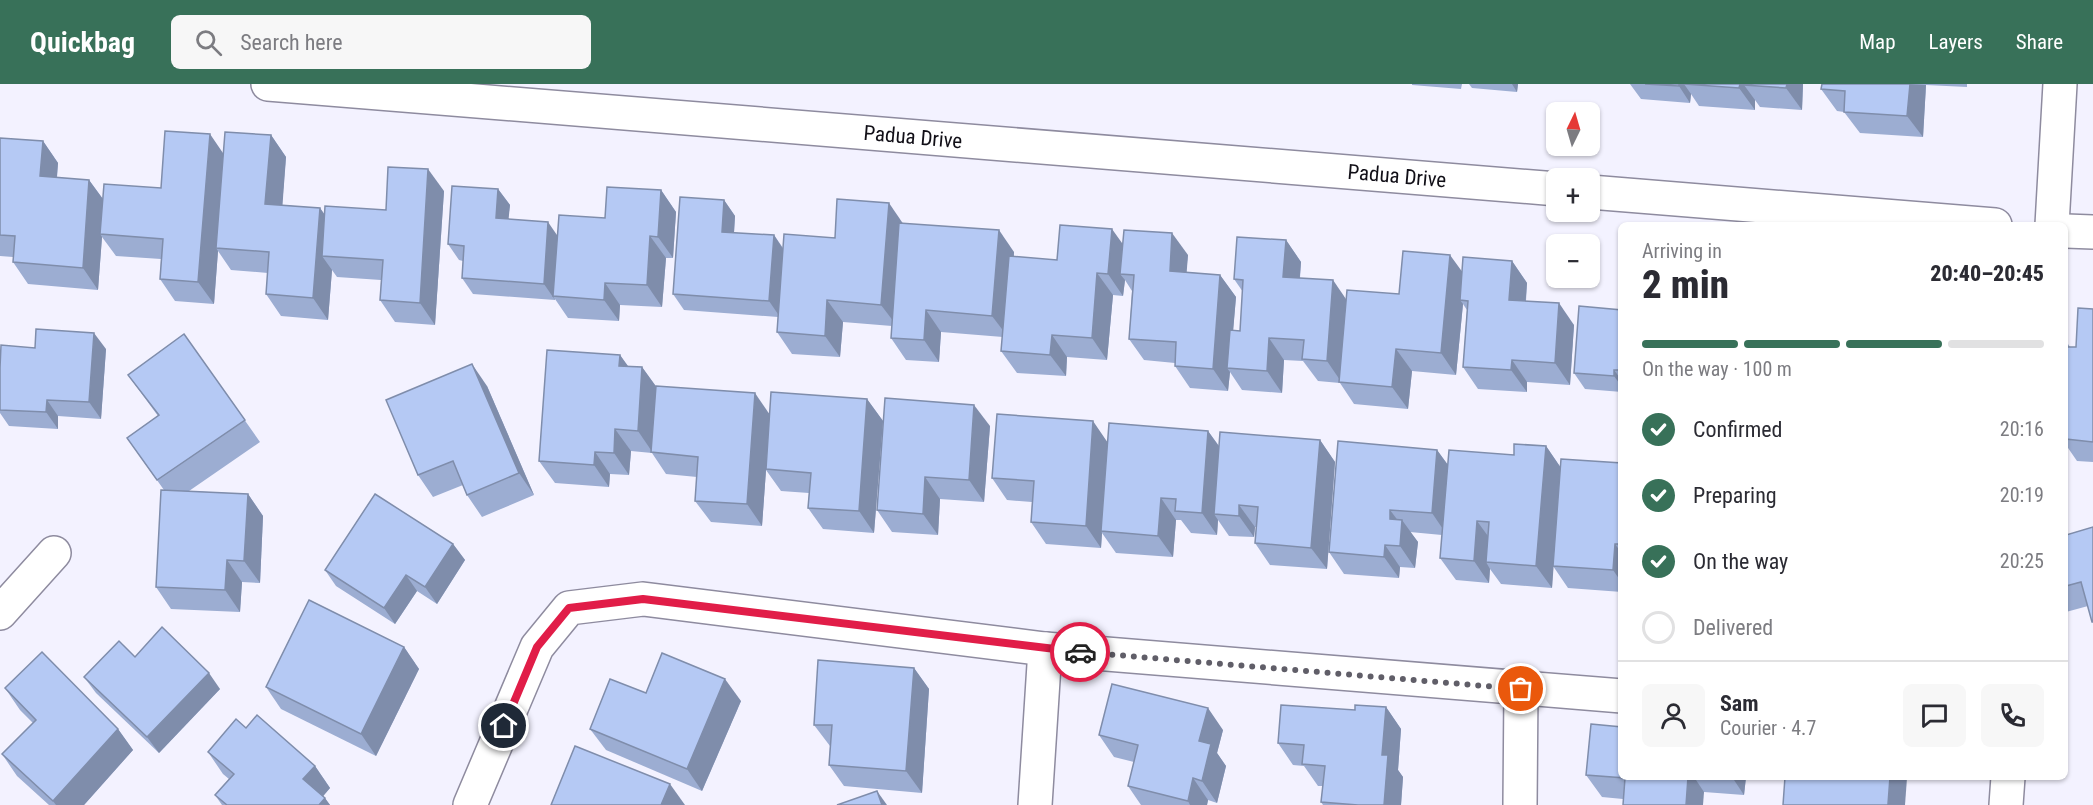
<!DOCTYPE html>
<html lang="en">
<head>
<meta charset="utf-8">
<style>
  body { margin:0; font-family:"Roboto Condensed",sans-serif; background:#f7f7f7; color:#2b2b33; height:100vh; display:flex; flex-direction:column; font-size:22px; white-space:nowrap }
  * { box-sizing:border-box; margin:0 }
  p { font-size:20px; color:#7c7c81 }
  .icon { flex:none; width:33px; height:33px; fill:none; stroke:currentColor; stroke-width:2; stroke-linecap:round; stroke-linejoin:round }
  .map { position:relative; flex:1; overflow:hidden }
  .drawer { position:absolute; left:1618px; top:138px; width:450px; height:558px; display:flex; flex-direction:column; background:#fff; border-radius:9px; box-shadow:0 2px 4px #0004 }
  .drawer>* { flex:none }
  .needle { width:39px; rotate:5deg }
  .tools { position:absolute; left:1546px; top:18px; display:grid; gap:12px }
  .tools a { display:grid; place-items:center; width:54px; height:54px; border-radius:9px; background:#fff; box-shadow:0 2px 4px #0004; font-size:30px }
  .pin { position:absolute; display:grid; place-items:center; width:51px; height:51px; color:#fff; margin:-26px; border:3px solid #fff; border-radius:50%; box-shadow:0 2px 6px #0007 }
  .courier { position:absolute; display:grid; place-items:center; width:60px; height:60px; margin:-30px; border:4px solid #e11d48; border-radius:50%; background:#fff; color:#222; box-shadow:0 2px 8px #0007 }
  .overview em { font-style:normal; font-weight:800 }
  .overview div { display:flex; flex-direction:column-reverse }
  .overview { display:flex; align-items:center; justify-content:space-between; height:102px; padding:0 24px }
  h1 { font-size:39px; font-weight:800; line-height:45px }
  .bar { display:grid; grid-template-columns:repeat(4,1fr); gap:9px 6px; align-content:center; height:72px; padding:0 24px }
  .bar i { height:8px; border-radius:4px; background:#e1e1e2 }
  .bar .selected { background:#387159 }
  .bar p { grid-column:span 4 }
  .line { display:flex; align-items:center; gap:15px; padding:0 24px; border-top:2px solid #e1e1e2 }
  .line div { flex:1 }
  .round { display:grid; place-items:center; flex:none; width:63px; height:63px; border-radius:9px; background:#f7f7f7 }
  ol { padding:0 24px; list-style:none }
  li { display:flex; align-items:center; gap:18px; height:66px }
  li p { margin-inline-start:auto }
  li .icon { padding:6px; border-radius:50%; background:#387159; color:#fff; stroke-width:4 }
  li:last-child { color:#7c7c81 }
  li i { width:33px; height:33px; border:3px solid #e1e1e2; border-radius:50% }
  header { display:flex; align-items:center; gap:36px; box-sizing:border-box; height:84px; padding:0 30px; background:#387159; color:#fff }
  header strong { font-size:28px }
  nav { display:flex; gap:33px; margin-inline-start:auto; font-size:21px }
  .search { width:420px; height:54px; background:#f7f7f7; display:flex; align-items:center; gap:15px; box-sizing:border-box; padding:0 21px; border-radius:9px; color:#7c7c81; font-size:22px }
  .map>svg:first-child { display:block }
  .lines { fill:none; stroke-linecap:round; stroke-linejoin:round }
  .minor-casing { stroke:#8e8b9f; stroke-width:36 }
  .minor { stroke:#fff; stroke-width:33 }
  .wall { fill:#9cadd2 }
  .shaded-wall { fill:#7f8dab }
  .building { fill:#b5c9f4; stroke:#7f8dab; stroke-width:1.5 }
  .done { stroke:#605e68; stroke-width:6; stroke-dasharray:0 10.8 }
  .route { stroke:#e11d48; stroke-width:8 }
  .labels { text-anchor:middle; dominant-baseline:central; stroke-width:6; stroke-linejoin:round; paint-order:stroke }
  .street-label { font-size:21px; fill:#110f17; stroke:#fff }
</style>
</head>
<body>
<header>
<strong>Quickbag</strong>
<div class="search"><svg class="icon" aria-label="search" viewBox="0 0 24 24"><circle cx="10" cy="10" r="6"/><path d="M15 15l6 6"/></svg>Search here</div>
<nav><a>Map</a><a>Layers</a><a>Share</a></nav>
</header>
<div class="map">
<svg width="2093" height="721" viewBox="0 0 2093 721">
  <rect width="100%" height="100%" fill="#f3f2ff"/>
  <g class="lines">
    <defs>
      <g id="minor">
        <path d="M268 0 1557 105"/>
        <path d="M1590 108 1995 141"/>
        <path d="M2052 141 2060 0"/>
        <path d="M2066 147 2093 148"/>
        <path d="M0 529 54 469"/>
        <path d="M470 721 537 563 569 524 643 515 1045 565 1622 612"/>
        <path d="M1035 721 1045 565"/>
        <path d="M1520 721 1521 605"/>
        <path d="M2006 721 2008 693"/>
      </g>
    </defs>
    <!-- minor casing -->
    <use href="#minor" class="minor-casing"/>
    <!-- minor -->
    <use href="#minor" class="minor"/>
  </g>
  <!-- wall -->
  <g class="wall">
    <path d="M1412 0H1462L1461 5 1412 1Z"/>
    <path d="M1469 0H1518L1517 8 1472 4Z"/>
    <path d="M1630 0H1803L1802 26 1760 23 1755 16V26L1699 22 1691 10 1690 19 1641 15Z"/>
    <path d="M1822 0H1967V3L1926 1 1923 53 1860 49 1844 28 1837 27 1821 5Z"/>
    <path d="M271 51 286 73 282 121 320 124 325 131 386 126 444 107 435 241 395 238 380 216 381 196 337 193 332 186 328 236 281 232 266 210 268 189 231 186 218 167 214 220 175 217 160 195 161 175 116 172 102 153 98 206 28 200 13 178V173L0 172V54L43 57 58 79 57 94 89 96 103 115 161 104 223 70Z"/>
    <path d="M498 105 510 121 508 135 557 151 605 134 661 106 676 128 673 174H666L662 223 620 221 619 237 568 234 555 215V216L473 210 462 194 463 177 459 176 448 160Z"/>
    <path d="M724 116 735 132 734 149 774 151 783 164 903 139 1014 168V173L1057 176 1123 160 1188 171 1186 188 1220 191 1236 213 1233 246 1240 247 1243 208 1234 195 1286 156 1301 178 1300 194 1346 216 1399 210 1462 188 1512 177 1527 199 1526 217 1574 241 1570 301 1527 298V308L1478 305 1463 283 1467 226 1463 220 1456 291 1412 287 1408 325 1354 320 1340 299 1318 297 1303 277 1284 276 1282 309 1242 306 1230 288 1228 307 1190 304 1175 282V279L1144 276 1129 255 1132 207 1125 196 1123 212 1113 211 1107 276 1067 273 1066 292 1017 289 1001 267 1003 253 941 248 939 278 906 276 891 254 892 242 843 238 840 273 792 270 777 248 778 233 684 226 673 210Z"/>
    <path d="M2093 225V378L2077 377 2066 361V257L2070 263H2076Z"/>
    <path d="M1622 226V308L1585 305 1574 289Z"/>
    <path d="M184 250 260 358 189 407 248 410 263 432 260 499 242 498 240 528 171 525 156 503 164 406 127 354 158 332 128 291Z"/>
    <path d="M35 264 106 265 101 335 58 332V345L9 342 0 329V284Z"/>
    <path d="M620 271 628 283H642L656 303 769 329 867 315 883 337 874 449 823 445 808 424 809 409 781 407 766 386 762 442 711 438 695 417 697 393 666 390 652 369 631 367 629 391 610 390 609 403 555 399 539 377Z"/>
    <path d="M487 302 534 411 482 433 467 411 463 401 433 413 418 391Z"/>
    <path d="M990 342 984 418 940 415 938 451 892 448 877 426Z"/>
    <path d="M1208 347 1219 362 1320 356 1335 378 1327 485 1270 481 1255 459 1256 443H1255L1254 453 1229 452 1218 436 1217 451 1191 449 1181 436H1176L1173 473 1116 469 1102 449 1101 464 1046 460 1031 438 1032 418 1007 416 992 394 1108 358Z"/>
    <path d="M1546 362 1561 384 1622 379V508L1568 504 1553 482 1552 504 1501 500 1490 485 1489 499 1456 496 1440 474 1442 451 1410 448 1418 458 1415 484 1400 483 1399 494 1344 490 1329 468 1437 366 1448 381 1514 371Z"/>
    <path d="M2093 443V539L2088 522 2066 528V451Z"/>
    <path d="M453 460 465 476 437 520 417 507 395 540 336 502 325 486Z"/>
    <path d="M404 563 419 585 376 672 281 625 266 603Z"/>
    <path d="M135 573 220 605 159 669 96 609 84 593Z"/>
    <path d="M914 584 929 605 922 709 844 702 829 681 830 662 814 641Z"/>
    <path d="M5 604 118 645 133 666 84 721H49L17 692 2 670 33 639 20 626Z"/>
    <path d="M646 609 741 617 702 707 606 666 590 645Z"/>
    <path d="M1386 623 1401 645 1398 686 1403 693 1401 721H1323L1321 718 1323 702H1318L1304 682 1293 681 1278 659 1355 626Z"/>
    <path d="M246 644 315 682 330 704 323 712 330 721H222L215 711 229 695 223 690 208 668Z"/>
    <path d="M1223 646 1217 669 1226 682 1217 719 1208 716 1207 721H1141L1128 702 1134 678 1114 673 1099 651Z"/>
    <path d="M1586 691 1622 693H1746L1744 711 1704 708 1623 715 1602 713Z"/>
  </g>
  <!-- shaded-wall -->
  <g class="shaded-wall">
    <path d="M1512 0H1518L1517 8Z"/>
    <path d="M1679 0H1691H1684L1691 10 1690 19 1679 2Z"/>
    <path d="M1740 0H1756L1744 1 1755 16V26L1739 4Z"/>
    <path d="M1787 0H1803L1802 26 1786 4Z"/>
    <path d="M1910 0 1926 1 1923 53 1907 32Z"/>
    <path d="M210 50 225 72 216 164 218 167 214 220 198 198Z"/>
    <path d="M271 51 286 73 281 141 265 120Z"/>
    <path d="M43 57 58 79 55 114 40 92Z"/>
    <path d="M428 85 444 107 435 241 420 219Z"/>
    <path d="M89 96 105 118 100 150 102 153 98 206 83 184Z"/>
    <path d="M498 105 510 121 507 150 496 134Z"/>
    <path d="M661 106 676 128 673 174 658 153Z"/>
    <path d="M724 116 735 132 733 164 722 148Z"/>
    <path d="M889 119 904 141 897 242 881 221Z"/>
    <path d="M320 124 335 146 322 172 332 186 328 236 313 214Z"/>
    <path d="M548 138 559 154 553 212 555 216 544 200Z"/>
    <path d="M1112 145 1127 166 1120 190 1125 196 1123 212 1108 190Z"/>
    <path d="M999 146 1014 168 1008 253 992 232Z"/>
    <path d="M1172 149 1188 171 1185 209 1170 187Z"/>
    <path d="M774 151 785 168 780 233 769 217Z"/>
    <path d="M650 152 666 174 662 223 647 201Z"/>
    <path d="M1286 156 1301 178 1298 215 1283 193Z"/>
    <path d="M1450 171 1466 193 1460 216 1463 220 1456 291 1441 269Z"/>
    <path d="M1512 177 1527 199 1524 238 1509 216Z"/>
    <path d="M1097 189 1113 211 1107 276 1092 254Z"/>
    <path d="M1220 191 1236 213 1230 284H1227L1230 288 1228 307 1213 285Z"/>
    <path d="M1333 196 1348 218 1342 299 1327 277Z"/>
    <path d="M605 199 620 221 619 237 604 216Z"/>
    <path d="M827 216 843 238 840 273 825 252Z"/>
    <path d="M1559 219 1574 241 1570 301 1555 279Z"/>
    <path d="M926 226 941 248 939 278 924 256Z"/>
    <path d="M94 249 106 265 101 335 89 318Z"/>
    <path d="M1052 251 1067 273 1066 292 1050 271Z"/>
    <path d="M1269 254 1284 276 1282 309 1267 287Z"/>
    <path d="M1396 265 1412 287 1408 325 1392 303Z"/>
    <path d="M620 271 636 293 619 282Z"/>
    <path d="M1512 276 1527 298V308L1511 286Z"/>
    <path d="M472 280 487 302 534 411 519 389Z"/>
    <path d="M642 283 658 305 653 369 638 347Z"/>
    <path d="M1614 286 1622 297V303L1614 292Z"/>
    <path d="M755 309 770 331 762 442 747 420Z"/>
    <path d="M867 315 883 337 874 449 859 427Z"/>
    <path d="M47 316 58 332V345L46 328Z"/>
    <path d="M974 321 990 342 984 418 969 396Z"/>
    <path d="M1093 337 1108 359 1101 447 1102 449 1101 464 1086 442Z"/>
    <path d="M615 345 631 367 629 391 614 369Z"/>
    <path d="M1208 347 1223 368 1214 430 1218 436 1217 451 1202 429Z"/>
    <path d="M1320 356 1335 378 1327 485 1311 464Z"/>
    <path d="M1546 362 1561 384 1552 504 1536 482Z"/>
    <path d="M1437 366 1453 388 1447 451 1432 429Z"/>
    <path d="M595 368 610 390 609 403 594 381Z"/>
    <path d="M925 393 940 415 938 451 923 430Z"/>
    <path d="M248 410 263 432 260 499 244 477Z"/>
    <path d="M1161 414 1176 436 1173 473 1158 452Z"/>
    <path d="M1239 421 1255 443 1254 453 1239 432Z"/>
    <path d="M1390 426 1402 442V436L1418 458 1415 484 1400 462 1390 435Z"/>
    <path d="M1477 437 1493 459 1486 478 1490 485 1489 499 1474 477Z"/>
    <path d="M453 460 465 476 437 520 425 503Z"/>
    <path d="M1615 460 1622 470V499L1613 486Z"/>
    <path d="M1385 461 1400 483 1399 494 1384 473Z"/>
    <path d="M227 476 242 498 240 528 225 506Z"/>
    <path d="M406 491 417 507 395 540 384 524Z"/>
    <path d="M404 563 419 585 376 672 361 650Z"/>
    <path d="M914 584 929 605 922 709 906 687Z"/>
    <path d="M209 589 220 605 159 669 147 653Z"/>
    <path d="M725 595 741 617 702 707 687 685Z"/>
    <path d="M1386 623 1401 645 1398 686 1403 693 1401 721H1384L1382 671Z"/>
    <path d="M1208 624 1223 646 1217 669 1226 682 1217 719 1202 697 1199 657Z"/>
    <path d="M118 645 133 666 84 721H56L53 717Z"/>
    <path d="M315 682 330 704 319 717 303 695Z"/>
    <path d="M1688 693H1694L1704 708 1703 721H1686Z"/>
    <path d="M1732 693H1746L1744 711Z"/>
    <path d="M1890 693 1907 694 1905 721H1888V720Z"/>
    <path d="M1193 694 1208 716 1207 721H1190L1188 717Z"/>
    <path d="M670 700 685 721H661Z"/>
    <path d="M877 707 887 721H882Z"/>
    <path d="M325 714 330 721H319Z"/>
  </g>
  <!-- building -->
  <g class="building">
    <path d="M1645 0H1679V2Z"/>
    <path d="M1684 0H1740L1739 4Z"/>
    <path d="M1744 0H1787L1786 4 1744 1Z"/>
    <path d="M1822 0H1910L1907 32 1844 28 1845 7 1821 5Z"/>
    <path d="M165 47 210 50 198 198 160 195 163 155 100 150 104 100 161 104Z"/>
    <path d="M225 48 271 51 265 120 320 124 313 214 266 210 269 168 216 164Z"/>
    <path d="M0 54 43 57 40 92 89 96 83 184 13 178 15 152 0 151Z"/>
    <path d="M388 83 428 85 420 219 380 216 383 176 322 172 325 122 386 126Z"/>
    <path d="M452 102 498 105 496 134 548 138 544 200 462 194 464 162 448 160Z"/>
    <path d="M607 103 661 106 658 153 650 152 647 201 605 199 604 216 553 212 559 131 605 134Z"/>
    <path d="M680 113 724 116 722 148 774 151 769 217 673 210Z"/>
    <path d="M837 115 889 119 881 221 827 216 825 252 777 248 784 150 835 154Z"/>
    <path d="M899 139 999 146 992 232 926 226 924 256 891 254Z"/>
    <path d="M1060 141 1112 145 1108 190 1097 189 1092 254 1052 251 1050 271 1001 267 1009 172 1057 176Z"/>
    <path d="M1124 146 1172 149 1170 187 1220 191 1213 285 1175 282 1176 258 1129 255 1134 191 1120 190Z"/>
    <path d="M1237 153 1286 156 1283 193 1333 196 1327 277 1302 275 1304 256 1269 254 1267 287 1227 284 1230 246 1240 247 1243 196 1234 195Z"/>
    <path d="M1403 167 1450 171 1441 269 1396 265 1392 303 1339 298 1347 206 1399 210Z"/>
    <path d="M1463 173 1512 177 1509 216 1559 219 1555 279 1512 276 1511 286 1463 283 1468 217 1460 216Z"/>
    <path d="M1579 222 1622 226V286H1614V292L1574 289Z"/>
    <path d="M2078 224 2093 225V358L2066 355V263H2076Z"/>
    <path d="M36 245 94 249 89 318 47 316 46 328 0 326V284L1 261 35 264Z"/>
    <path d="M184 250 245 336 157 396 127 354 159 331 128 291Z"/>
    <path d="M547 266 620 271 619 282 642 283 638 347 615 345 614 369 595 368 594 381 539 377Z"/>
    <path d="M472 280 519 389 467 411 453 377 418 391 386 316Z"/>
    <path d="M656 302 755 309 747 420 695 417 698 373 651 368Z"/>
    <path d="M771 308 867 315 859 427 808 424 811 389 766 385Z"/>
    <path d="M885 314 974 321 969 396 925 393 923 430 877 426Z"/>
    <path d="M997 330 1093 337 1086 442 1031 438 1034 397 992 394Z"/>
    <path d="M1109 339 1208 347 1202 429 1175 427 1176 415 1161 414 1158 452 1101 447Z"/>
    <path d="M1220 348 1320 356 1311 464 1255 459 1258 423 1239 421V432L1214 430Z"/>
    <path d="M1338 357 1437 366 1432 429 1390 426V435L1402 436 1400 462 1385 461 1384 473 1329 468Z"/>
    <path d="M1514 360 1546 362 1536 482 1486 478 1489 438 1477 437 1474 477 1440 474 1449 366 1514 371Z"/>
    <path d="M1561 375 1622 379V460H1615L1613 486 1553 482Z"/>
    <path d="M161 406 248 410 244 477 227 476 225 506 156 503Z"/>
    <path d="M375 410 453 460 425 503 406 491 384 524 325 486Z"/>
    <path d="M2093 443V538H2092L2081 498 2066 502V451Z"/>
    <path d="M309 516 404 563 361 650 266 603Z"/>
    <path d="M162 543 209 589 147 653 84 593 119 557 135 573Z"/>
    <path d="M42 568 118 645 53 717 2 670 36 636 5 604Z"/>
    <path d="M662 569 725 595 687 685 590 645 610 595 646 609Z"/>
    <path d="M818 576 914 584 906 687 829 681 832 641H814Z"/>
    <path d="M1112 600 1208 624 1199 657 1211 660 1202 697 1193 694 1188 717 1128 702 1138 661 1099 651Z"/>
    <path d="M1281 621 1355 626V621L1386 623 1382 671H1388L1384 721H1358L1321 718 1325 682 1302 680 1304 661 1278 659Z"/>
    <path d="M257 631 315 682 303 695 325 714 319 721H227L215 711 234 690 208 668 236 635 246 644Z"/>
    <path d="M1591 640 1622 643V693H1688L1686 721H1623L1625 694 1586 691Z"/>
    <path d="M575 662 670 700 661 721H551Z"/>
    <path d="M1785 693H1890L1888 720 1893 721H1783Z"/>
    <path d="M877 707 882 721H837Z"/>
  </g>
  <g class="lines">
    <!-- done -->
    <path class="done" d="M1080 568 1521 605"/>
    <!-- route -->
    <path class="route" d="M504 642 537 563 569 524 643 515 1080 568"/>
  </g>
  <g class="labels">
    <!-- street labels -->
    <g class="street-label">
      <text transform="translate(913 53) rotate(5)">Padua Drive</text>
      <text transform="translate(1397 92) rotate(5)">Padua Drive</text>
    </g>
  </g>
</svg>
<div class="tools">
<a><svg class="needle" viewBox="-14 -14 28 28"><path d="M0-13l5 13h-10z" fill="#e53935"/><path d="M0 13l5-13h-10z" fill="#7c7c81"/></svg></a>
<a>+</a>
<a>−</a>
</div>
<div class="pin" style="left:1521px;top:605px;background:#ea580c"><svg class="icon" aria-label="bag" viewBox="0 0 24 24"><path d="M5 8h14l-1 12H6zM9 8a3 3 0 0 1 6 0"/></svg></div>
<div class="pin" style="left:504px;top:642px;background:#1f2937"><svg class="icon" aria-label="home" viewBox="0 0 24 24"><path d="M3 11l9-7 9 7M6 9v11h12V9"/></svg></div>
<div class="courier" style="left:1080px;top:568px"><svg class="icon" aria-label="car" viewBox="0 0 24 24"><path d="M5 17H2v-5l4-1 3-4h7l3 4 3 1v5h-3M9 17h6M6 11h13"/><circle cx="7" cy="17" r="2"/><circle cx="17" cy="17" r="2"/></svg></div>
<section class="drawer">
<div class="overview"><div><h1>2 min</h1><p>Arriving in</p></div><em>20:40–20:45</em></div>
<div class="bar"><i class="selected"></i><i class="selected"></i><i class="selected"></i><i></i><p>On the way · 100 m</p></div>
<ol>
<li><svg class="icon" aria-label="check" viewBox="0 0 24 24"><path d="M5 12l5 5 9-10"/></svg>Confirmed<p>20:16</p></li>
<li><svg class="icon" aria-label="check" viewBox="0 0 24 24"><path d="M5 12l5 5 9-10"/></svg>Preparing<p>20:19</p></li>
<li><svg class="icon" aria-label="check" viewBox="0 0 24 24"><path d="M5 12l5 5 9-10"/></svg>On the way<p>20:25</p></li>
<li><i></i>Delivered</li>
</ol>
<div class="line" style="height:108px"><a class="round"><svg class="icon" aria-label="person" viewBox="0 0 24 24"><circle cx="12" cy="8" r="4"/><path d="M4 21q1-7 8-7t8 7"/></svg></a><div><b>Sam</b><p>Courier · 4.7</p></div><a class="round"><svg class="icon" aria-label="chat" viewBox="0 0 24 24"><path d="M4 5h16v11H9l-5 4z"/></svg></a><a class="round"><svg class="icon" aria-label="phone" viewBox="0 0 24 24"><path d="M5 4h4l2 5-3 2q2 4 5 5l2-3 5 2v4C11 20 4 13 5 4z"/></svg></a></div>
</section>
</div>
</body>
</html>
